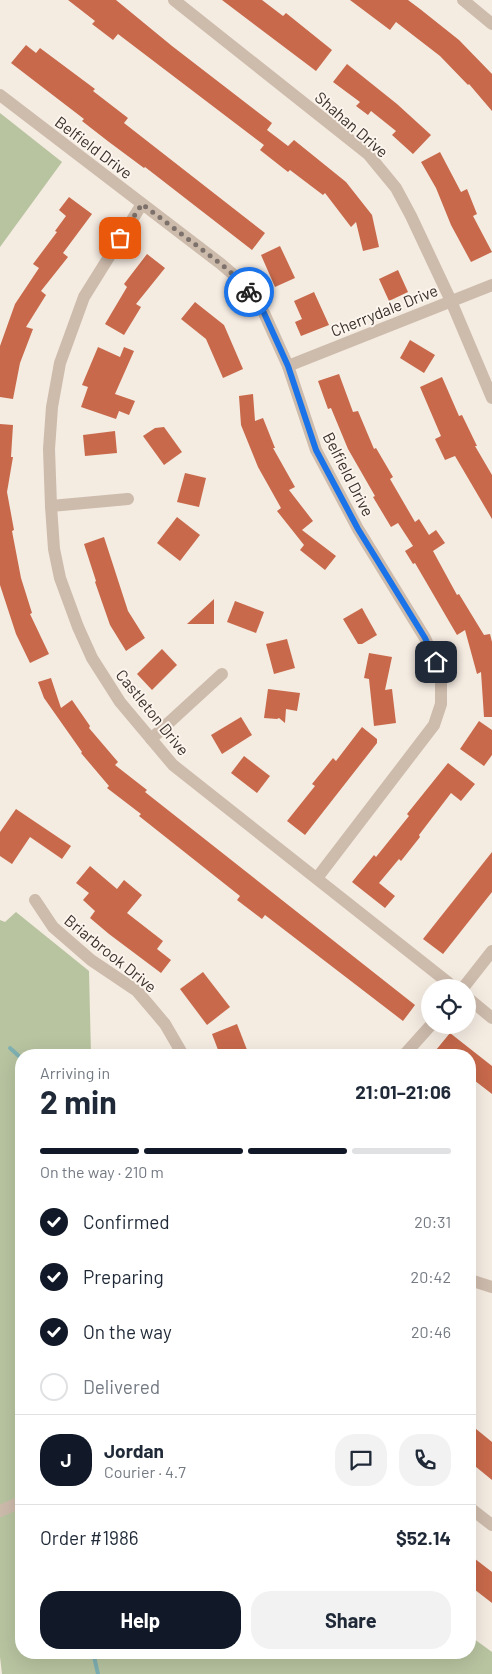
<!DOCTYPE html>
<html lang="en">
<head>
<meta charset="utf-8">
<style>
  body { margin:0; font-family:Barlow,sans-serif; background:#f2f2f3; color:#1f2937; height:100vh; display:flex; flex-direction:column; font-size:19px; white-space:nowrap }
  * { box-sizing:border-box; margin:0 }
  p { font-size:16px; color:#747a83 }
  .icon { flex:none; width:28px; height:28px; fill:none; stroke:currentColor; stroke-width:2; stroke-linecap:round; stroke-linejoin:round }
  .map { position:relative; flex:1; overflow:hidden }
  .panel { position:absolute; left:15px; top:1049px; width:461px; height:610px; display:flex; flex-direction:column; background:#fff; border-radius:20px; box-shadow:0 5px 20px #0002 }
  .panel>* { flex:none }
  .tools { position:absolute; left:421px; top:979px; display:grid; gap:10px }
  .tools a { display:grid; place-items:center; width:55px; height:55px; border-radius:50%; background:#fff; box-shadow:0 5px 20px #0002; font-size:25px }
  .pin { position:absolute; display:grid; place-items:center; width:42px; height:42px; color:#fff; margin:-21px; border-radius:10px; box-shadow:0 2px 8px #0006 }
  .courier { position:absolute; display:grid; place-items:center; width:50px; height:50px; margin:-25px; border:4px solid #1a73e8; border-radius:50%; background:#fff; color:#222; box-shadow:0 1px 6px #0007 }
  .summary em { font-style:normal; font-weight:700 }
  .summary div { display:flex; flex-direction:column-reverse }
  .summary { display:flex; align-items:center; justify-content:space-between; height:85px; padding:0 25px }
  h1 { font-size:32px; font-weight:700; line-height:38px }
  .bar { display:grid; grid-template-columns:repeat(4,1fr); gap:8px 5px; align-content:center; height:60px; padding:0 25px }
  .bar i { height:6px; border-radius:4px; background:#e0e1e3 }
  .bar .current { background:#111827 }
  .bar p { grid-column:span 4 }
  .line { display:flex; align-items:center; gap:12px; padding:0 25px; border-top:1px solid #e0e1e3 }
  .line div { flex:1 }
  .round { display:grid; place-items:center; flex:none; width:52px; height:52px; border-radius:20px; background:#f2f2f3 }
  ol { padding:0 25px; list-style:none }
  li { display:flex; align-items:center; gap:15px; height:55px }
  li p { margin-inline-start:auto }
  li .icon { padding:5px; border-radius:50%; background:#111827; color:#fff; stroke-width:4 }
  li:last-child { color:#747a83 }
  li i { width:28px; height:28px; border:2px solid #e0e1e3; border-radius:50% }
  .action { display:flex; gap:10px; margin-top:auto; padding:10px 25px }
  .action a { flex:1; height:58px; border-radius:20px; background:#111827; color:#fff; font-size:20px; font-weight:700; line-height:58px; text-align:center }
  .action a+a { background:#f2f2f3; color:#1f2937 }
  .map>svg:first-child { display:block }
  .green { fill:#b8c4a0 }
  .lines { fill:none; stroke-linecap:round; stroke-linejoin:round }
  .stream { stroke:#7fb0b2; stroke-width:4 }
  .building { fill:#c8694b }
  .minor { stroke:#cdbbac; stroke-width:12 }
  .done { stroke:#7c716b; stroke-width:5; stroke-dasharray:0 9 }
  .route { stroke:#1a73e8; stroke-width:6 }
  .labels { text-anchor:middle; dominant-baseline:central; stroke-width:4; stroke-linejoin:round; paint-order:stroke }
  .street-label { font-size:16px; fill:#3b302b; stroke:#fbf5ee }
</style>
</head>
<body>
<div class="map">
<svg width="492" height="1674" viewBox="0 0 492 1674">
  <rect width="100%" height="100%" fill="#f4ebe1"/>
  <!-- green -->
  <g class="green">
    <path d="M0 113 62 162 0 247Z"/>
    <path d="M16 912 89 971 91 1055H21V1652H470V1636L492 1652V1674H2L0 1657V920L5 922Z"/>
  </g>
  <g class="lines">
    <!-- stream -->
    <g class="stream">
      <path d="M10 1048 21 1058"/>
      <path d="M93 1652 98 1674"/>
    </g>
  </g>
  <!-- building -->
  <g class="building">
    <path d="M68 0H116L172 46 272 123 267 130 288 146 294 140 346 182 372 215 379 247 363 251 356 222 351 227 325 193 323 195 290 170 288 172 260 150 264 145 118 34 113 40 92 24 95 21Z"/>
    <path d="M222 0H262L283 16 286 13 332 50 316 71Z"/>
    <path d="M350 0H408L420 9 459 40 492 74V111L469 84 468 85 440 56 396 22 390 30Z"/>
    <path d="M26 45 36 53 40 48 95 89 93 91 128 118 124 123 265 233 252 250 145 167 144 168 109 142 82 121 84 119 11 63Z"/>
    <path d="M347 64 397 104 431 135 413 154 392 135 396 131 371 111 368 115 356 106 360 102 333 82Z"/>
    <path d="M440 152 461 192 467 189 477 214 473 216 492 252 471 262 451 225 436 188 421 162Z"/>
    <path d="M69 197 92 214 63 253 68 257 41 291 46 295 26 327 33 329 20 363 13 399 0 397V346L15 304 39 268 33 264 57 232 55 231 66 216 59 210Z"/>
    <path d="M280 246 295 278 275 287 261 255Z"/>
    <path d="M147 254 165 268 136 304 141 307 124 335 105 324 127 287 124 284Z"/>
    <path d="M398 270 408 292 389 301 379 279Z"/>
    <path d="M314 292 329 325 301 336 295 322 302 319 294 301Z"/>
    <path d="M195 302 224 325 243 369 223 378 206 339 181 319Z"/>
    <path d="M410 340 435 355 424 373 400 358Z"/>
    <path d="M98 347 120 357 124 347 134 351 115 394 135 401 129 415 119 411 116 419 81 407 88 387 82 385Z"/>
    <path d="M339 374 353 412 358 411 374 449 376 448 393 477 390 479 415 522 419 519 429 535 436 530 445 543 433 551 457 595 459 594 484 635 490 634 492 642V717H484L481 672 477 674 465 630 457 635 415 563 413 564 405 551 413 546 398 523 391 527 373 497 375 496 348 449 331 408 328 409 318 381Z"/>
    <path d="M442 377 459 416 462 415 477 446H475L492 475V519L455 456 445 460 435 439 441 436 420 387Z"/>
    <path d="M253 394 255 421 263 418 275 448H273L295 487 289 490 313 521 302 530 336 556 325 570 300 550 304 545 277 511 281 508 258 467 241 425 239 396Z"/>
    <path d="M0 424 13 425 11 457H13L7 492 14 530 12 531 21 578 32 613 30 614 49 654 30 663 16 634 0 585Z"/>
    <path d="M164 427 182 452 164 465 143 436 155 428Z"/>
    <path d="M115 431 117 453 85 456 83 435Z"/>
    <path d="M185 473 206 478 199 507 177 502Z"/>
    <path d="M177 517 200 535 180 561 157 543Z"/>
    <path d="M104 537 128 611 145 638 126 651 110 625 95 582 96 581 84 544Z"/>
    <path d="M214 599V624H187Z"/>
    <path d="M235 601 264 612 256 633 227 622Z"/>
    <path d="M362 608 377 635 362 644H358L343 619Z"/>
    <path d="M287 639 295 668 274 674 266 644Z"/>
    <path d="M162 649 177 665 152 690 137 674Z"/>
    <path d="M369 653 392 657 385 690 392 689 396 723 374 726 369 679 364 678Z"/>
    <path d="M51 678 61 708 72 700 90 726 89 728 118 762 115 765 147 790 145 792 415 1005 403 1021 265 915 262 919 237 900 240 896 139 816 141 814 107 788 109 786 81 753 82 752 44 698 38 682Z"/>
    <path d="M268 689 300 693 297 711 286 709 285 723 279 718 277 719 264 718Z"/>
    <path d="M241 717 252 735 222 754 211 735Z"/>
    <path d="M479 721 492 730V755L484 766 460 749Z"/>
    <path d="M362 727 377 739V743L305 835 287 821 315 786 312 784 333 758 336 761Z"/>
    <path d="M244 756 270 776 257 793 231 773Z"/>
    <path d="M448 763 475 784 461 801 451 793 419 835 420 837 401 861 399 859 379 883 395 896 385 908 352 882 374 855 376 857 409 816 407 814Z"/>
    <path d="M16 809 71 846 62 859 30 837 12 864 0 856V832Z"/>
    <path d="M492 852V892L443 954 423 939Z"/>
    <path d="M90 866 117 889 124 880 142 895 127 913 163 941 157 949 171 960 161 973 109 934 90 918 95 911 83 900 89 893 76 883Z"/>
    <path d="M203 972 230 1007 207 1025 180 989Z"/>
    <path d="M237 1024 249 1055H220L212 1034Z"/>
    <path d="M450 1033 492 1066V1094L470 1077V1055H442L436 1050Z"/>
    <path d="M470 1424 492 1442V1480L470 1462Z"/>
    <path d="M470 1555 492 1572V1603L470 1586Z"/>
  </g>
  <g class="lines">
    <!-- minor -->
    <g class="minor">
      <path d="M174 0 368 154 396 188 411 216 451 301 492 398"/>
      <path d="M463 0 492 24"/>
      <path d="M0 95 221 264 242 282 264 313 288 366 316 450 358 529 425 638 436 662 441 679V704L434 725 317 878"/>
      <path d="M142 204 84 297 60 363 52 407 49 449 51 506 54 549 60 578 78 627 92 658 120 702 173 765 455 988"/>
      <path d="M288 366 492 285"/>
      <path d="M51 506 128 499"/>
      <path d="M151 739 222 674"/>
      <path d="M35 900 53 927 91 960 137 991 165 1024 183 1055"/>
      <path d="M463 988 492 951"/>
      <path d="M468 998 492 1018"/>
      <path d="M404 1055 431 1025"/>
      <path d="M470 1280 492 1287"/>
      <path d="M470 1508 492 1525"/>
      <path d="M0 1511 21 1502"/>
    </g>
  </g>
  <g class="lines">
    <!-- done -->
    <path class="done" d="M120 238 142 204 221 264 242 282 249 292"/>
    <!-- route -->
    <path class="route" d="M249 292 264 313 288 366 316 450 358 529 425 638 436 662"/>
  </g>
  <g class="labels">
    <!-- street labels -->
    <g class="street-label">
      <text transform="translate(352 124) rotate(41)">Shahan Drive</text>
      <text transform="translate(94 147) rotate(37)">Belfield Drive</text>
      <text transform="translate(384 310) rotate(-22)">Cherrydale Drive</text>
      <text transform="translate(349 474) rotate(63)">Belfield Drive</text>
      <text transform="translate(153 712) rotate(51)">Castleton Drive</text>
      <text transform="translate(111 953) rotate(39)">Briarbrook Drive</text>
    </g>
  </g>
</svg>
<div class="tools">
<a><svg class="icon" aria-label="locate" viewBox="0 0 24 24"><circle cx="12" cy="12" r="6"/><path d="M12 2v4M12 18v4M2 12h4M18 12h4"/></svg></a>
</div>
<div class="pin" style="left:120px;top:238px;background:#ea580c"><svg class="icon" aria-label="bag" viewBox="0 0 24 24"><path d="M5 8h14l-1 12H6zM9 8a3 3 0 0 1 6 0"/></svg></div>
<div class="pin" style="left:436px;top:662px;background:#1f2937"><svg class="icon" aria-label="home" viewBox="0 0 24 24"><path d="M3 11l9-7 9 7M6 9v11h12V9"/></svg></div>
<div class="courier" style="left:249px;top:292px"><svg class="icon" aria-label="bike" viewBox="0 0 24 24"><circle cx="6" cy="16" r="4"/><circle cx="18" cy="16" r="4"/><path d="M6 16l4-8h5l3 8M10 8l3 8H6M13 5h3"/></svg></div>
<section class="panel">
<div class="summary"><div><h1>2 min</h1><p>Arriving in</p></div><em>21:01–21:06</em></div>
<div class="bar"><i class="current"></i><i class="current"></i><i class="current"></i><i></i><p>On the way · 210 m</p></div>
<ol>
<li><svg class="icon" aria-label="check" viewBox="0 0 24 24"><path d="M5 12l5 5 9-10"/></svg>Confirmed<p>20:31</p></li>
<li><svg class="icon" aria-label="check" viewBox="0 0 24 24"><path d="M5 12l5 5 9-10"/></svg>Preparing<p>20:42</p></li>
<li><svg class="icon" aria-label="check" viewBox="0 0 24 24"><path d="M5 12l5 5 9-10"/></svg>On the way<p>20:46</p></li>
<li><i></i>Delivered</li>
</ol>
<div class="line" style="height:90px"><b class="round" style="background:#111827;color:#fff">J</b><div><b>Jordan</b><p>Courier · 4.7</p></div><a class="round"><svg class="icon" aria-label="chat" viewBox="0 0 24 24"><path d="M4 5h16v11H9l-5 4z"/></svg></a><a class="round"><svg class="icon" aria-label="phone" viewBox="0 0 24 24"><path d="M5 4h4l2 5-3 2q2 4 5 5l2-3 5 2v4C11 20 4 13 5 4z"/></svg></a></div>
<div class="line" style="height:65px"><div>Order #1986</div><b>$52.14</b></div>
<div class="action"><a>Help</a><a>Share</a></div>
</section>
</div>
</body>
</html>
